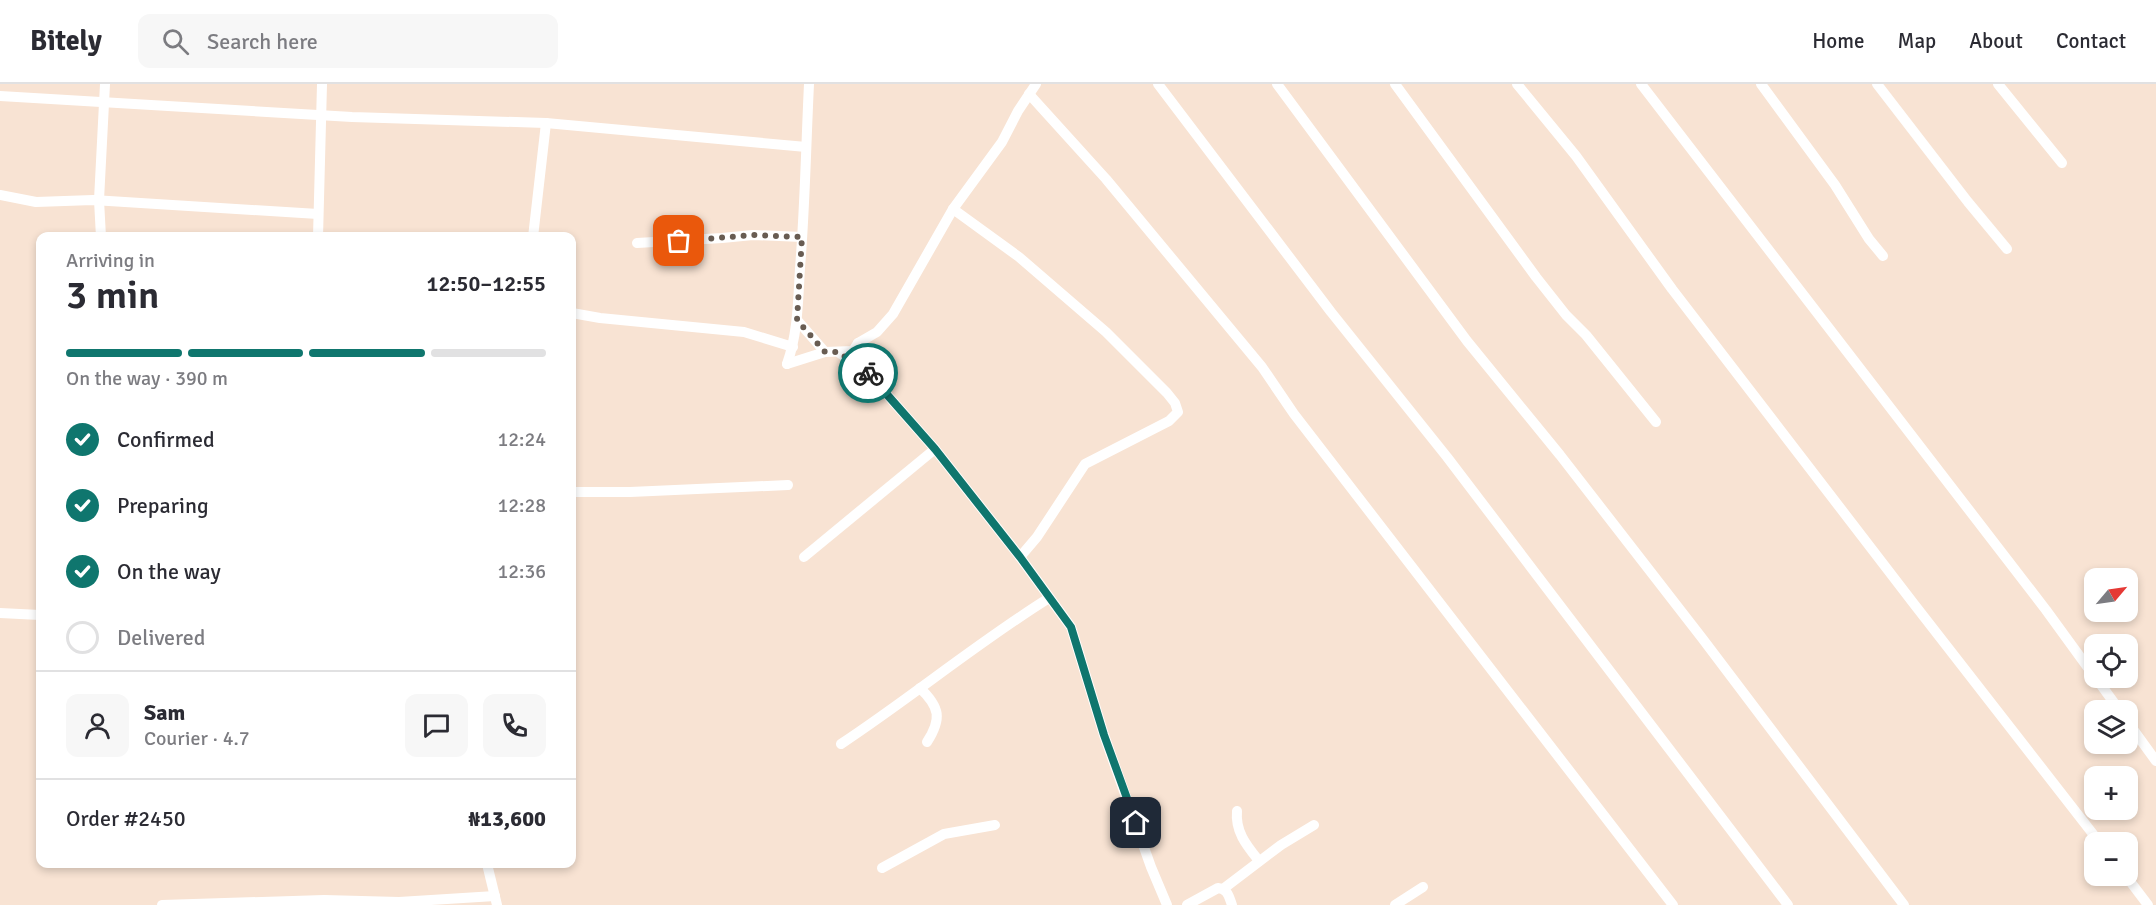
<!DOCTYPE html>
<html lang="en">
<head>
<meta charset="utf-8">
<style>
  body { margin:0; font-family:Signika,sans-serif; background:#f7f7f7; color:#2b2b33; height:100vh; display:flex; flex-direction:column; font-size:22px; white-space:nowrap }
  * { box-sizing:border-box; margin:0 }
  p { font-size:20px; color:#7c7c81 }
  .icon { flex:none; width:33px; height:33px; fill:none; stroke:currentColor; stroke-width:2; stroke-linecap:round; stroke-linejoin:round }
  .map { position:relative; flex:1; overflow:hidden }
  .drawer { position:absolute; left:36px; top:148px; width:540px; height:636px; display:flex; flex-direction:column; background:#fff; border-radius:12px; box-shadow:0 3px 9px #0003 }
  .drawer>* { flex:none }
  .needle { width:39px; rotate:61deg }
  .tools { position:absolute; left:2084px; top:484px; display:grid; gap:12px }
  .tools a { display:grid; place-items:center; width:54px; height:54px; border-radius:12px; background:#fff; box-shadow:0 3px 9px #0003; font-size:30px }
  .pin { position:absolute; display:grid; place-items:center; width:51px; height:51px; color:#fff; margin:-26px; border-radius:12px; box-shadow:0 3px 9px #0006 }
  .courier { position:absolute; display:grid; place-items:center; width:60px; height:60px; margin:-30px; border:4px solid #0f766e; border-radius:50%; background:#fff; color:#222; box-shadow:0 2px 8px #0007 }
  .summary em { font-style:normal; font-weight:600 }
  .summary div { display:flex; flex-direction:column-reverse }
  .summary { display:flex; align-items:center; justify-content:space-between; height:102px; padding:0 30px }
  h1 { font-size:39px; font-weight:600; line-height:45px }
  .bar { display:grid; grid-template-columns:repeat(4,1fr); gap:9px 6px; align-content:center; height:72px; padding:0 30px }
  .bar i { height:8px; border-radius:4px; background:#e1e1e2 }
  .bar .selected { background:#0f766e }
  .bar p { grid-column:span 4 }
  .line { display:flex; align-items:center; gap:15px; padding:0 30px; border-top:2px solid #e1e1e2 }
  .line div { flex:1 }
  .round { display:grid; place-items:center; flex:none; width:63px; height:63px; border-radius:12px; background:#f7f7f7 }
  ol { padding:0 30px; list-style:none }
  li { display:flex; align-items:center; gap:18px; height:66px }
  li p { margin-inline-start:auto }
  li .icon { padding:6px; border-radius:50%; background:#0f766e; color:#fff; stroke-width:4 }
  li:last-child { color:#7c7c81 }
  li i { width:33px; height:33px; border:3px solid #e1e1e2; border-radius:50% }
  header { display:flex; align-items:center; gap:36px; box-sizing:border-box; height:84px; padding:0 30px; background:#fff; border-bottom:2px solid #e1e1e2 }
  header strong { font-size:28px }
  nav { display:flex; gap:33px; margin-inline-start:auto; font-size:21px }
  .search { width:420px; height:54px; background:#f7f7f7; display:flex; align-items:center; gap:15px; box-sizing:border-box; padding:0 21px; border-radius:12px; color:#7c7c81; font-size:22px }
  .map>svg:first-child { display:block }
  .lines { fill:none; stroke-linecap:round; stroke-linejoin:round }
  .minor { stroke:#fff; stroke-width:10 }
  .done { stroke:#685c52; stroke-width:6; stroke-dasharray:0 10.8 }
  .route { stroke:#0f766e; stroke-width:8 }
</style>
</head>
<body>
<header>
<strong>Bitely</strong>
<div class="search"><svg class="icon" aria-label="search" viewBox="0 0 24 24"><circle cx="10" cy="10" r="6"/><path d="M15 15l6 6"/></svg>Search here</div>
<nav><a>Home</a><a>Map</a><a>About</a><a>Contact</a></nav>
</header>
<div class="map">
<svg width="2156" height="821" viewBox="0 0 2156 821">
  <rect width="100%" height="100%" fill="#f8e3d3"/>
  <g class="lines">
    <!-- minor -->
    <g class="minor">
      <path d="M1158 0 1331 228 1447 373 1788 821"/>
      <path d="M1277 0 1467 257 1560 371 1702 554 1904 821"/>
      <path d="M1395 0 1536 193 1566 231 1586 251 1656 338"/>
      <path d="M1517 0 1576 72 1672 205 1914 520 2100 759"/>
      <path d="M1641 0 2046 526 2094 592"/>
      <path d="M1761 0 1835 101 1869 155 1883 172"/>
      <path d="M1877 0 1968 118 2007 165"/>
      <path d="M1998 0 2062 79"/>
      <path d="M1029 10 1106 95 1262 283 1294 330 1673 821"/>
      <path d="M0 12 352 33 546 39 806 63"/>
      <path d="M0 111 36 118 93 116 318 130"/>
      <path d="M953 125 1019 173 1106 248 1167 309 1175 319 1178 328 1169 337 1085 380 1037 453 1020 473"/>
      <path d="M101 153 99 116 105 0"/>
      <path d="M318 153 322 0"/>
      <path d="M533 153 546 39"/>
      <path d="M637 159 722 154 753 151 802 153"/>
      <path d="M572 229 600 234 744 248 793 263"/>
      <path d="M797 236 825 268"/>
      <path d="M858 259 868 288"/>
      <path d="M838 268 868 289 935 365 1020 473 1071 543 1104 651 1151 783 1167 821"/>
      <path d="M787 280 825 268 853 267 858 259 877 248 893 230 953 125 1002 58 1018 27 1036 0"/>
      <path d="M787 280C798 249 798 217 800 184 805 123 806 61 809 0"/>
      <path d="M572 408H630L788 401"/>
      <path d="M804 473 935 365"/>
      <path d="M0 529 40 531"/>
      <path d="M2096 594 2120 627"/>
      <path d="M920 604C940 623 942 635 927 658"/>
      <path d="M2127 637 2156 677"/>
      <path d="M841 660C912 613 977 559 1049 514"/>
      <path d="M1237 727C1235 748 1247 762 1259 777"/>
      <path d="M487 780 497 821"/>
      <path d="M882 784 944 750 995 741"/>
      <path d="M2126 792 2148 821"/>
      <path d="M1223 805 1281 761 1314 741"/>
      <path d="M162 821 324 816 399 818 495 812"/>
      <path d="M1187 821 1218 804C1228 805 1229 813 1232 821"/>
      <path d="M1395 821 1423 803"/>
    </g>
  </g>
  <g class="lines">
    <!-- done -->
    <path class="done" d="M679 157 753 151 802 153 797 236 825 268H838L868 289"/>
    <!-- route -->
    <path class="route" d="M868 289 935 365 1020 473 1071 543 1104 651 1136 739"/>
  </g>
</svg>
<div class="tools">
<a><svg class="needle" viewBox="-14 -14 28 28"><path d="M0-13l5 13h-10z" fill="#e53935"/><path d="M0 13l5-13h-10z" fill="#7c7c81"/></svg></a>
<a><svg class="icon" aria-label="locate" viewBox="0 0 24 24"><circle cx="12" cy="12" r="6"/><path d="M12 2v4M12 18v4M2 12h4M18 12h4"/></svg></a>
<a><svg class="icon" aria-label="layers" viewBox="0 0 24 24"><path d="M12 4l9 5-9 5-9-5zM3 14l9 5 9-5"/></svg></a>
<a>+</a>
<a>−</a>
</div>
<div class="pin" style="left:679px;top:157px;background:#ea580c"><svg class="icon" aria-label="bag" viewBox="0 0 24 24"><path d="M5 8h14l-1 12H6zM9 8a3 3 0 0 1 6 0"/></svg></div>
<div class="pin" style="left:1136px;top:739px;background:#1f2937"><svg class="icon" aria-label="home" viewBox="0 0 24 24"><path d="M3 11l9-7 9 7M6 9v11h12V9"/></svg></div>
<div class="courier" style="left:868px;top:289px"><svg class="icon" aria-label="bike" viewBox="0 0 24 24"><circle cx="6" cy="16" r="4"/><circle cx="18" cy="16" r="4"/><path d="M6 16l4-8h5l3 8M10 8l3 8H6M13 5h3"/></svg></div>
<section class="drawer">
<div class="summary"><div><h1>3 min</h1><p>Arriving in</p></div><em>12:50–12:55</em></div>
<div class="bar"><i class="selected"></i><i class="selected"></i><i class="selected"></i><i></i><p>On the way · 390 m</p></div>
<ol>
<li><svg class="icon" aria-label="check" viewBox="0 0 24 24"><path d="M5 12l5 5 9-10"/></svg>Confirmed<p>12:24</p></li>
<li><svg class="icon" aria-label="check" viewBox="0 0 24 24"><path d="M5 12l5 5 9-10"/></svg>Preparing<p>12:28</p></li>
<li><svg class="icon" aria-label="check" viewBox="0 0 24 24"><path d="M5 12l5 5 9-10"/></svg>On the way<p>12:36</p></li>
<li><i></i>Delivered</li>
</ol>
<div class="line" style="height:108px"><a class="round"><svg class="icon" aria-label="person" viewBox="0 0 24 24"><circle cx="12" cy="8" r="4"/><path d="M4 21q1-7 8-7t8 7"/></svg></a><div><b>Sam</b><p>Courier · 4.7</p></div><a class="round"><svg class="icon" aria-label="chat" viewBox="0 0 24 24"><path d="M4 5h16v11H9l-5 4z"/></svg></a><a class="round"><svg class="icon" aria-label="phone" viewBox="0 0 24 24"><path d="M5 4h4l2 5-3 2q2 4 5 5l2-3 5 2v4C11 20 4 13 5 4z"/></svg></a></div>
<div class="line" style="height:78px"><div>Order #2450</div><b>₦13,600</b></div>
</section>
</div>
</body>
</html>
